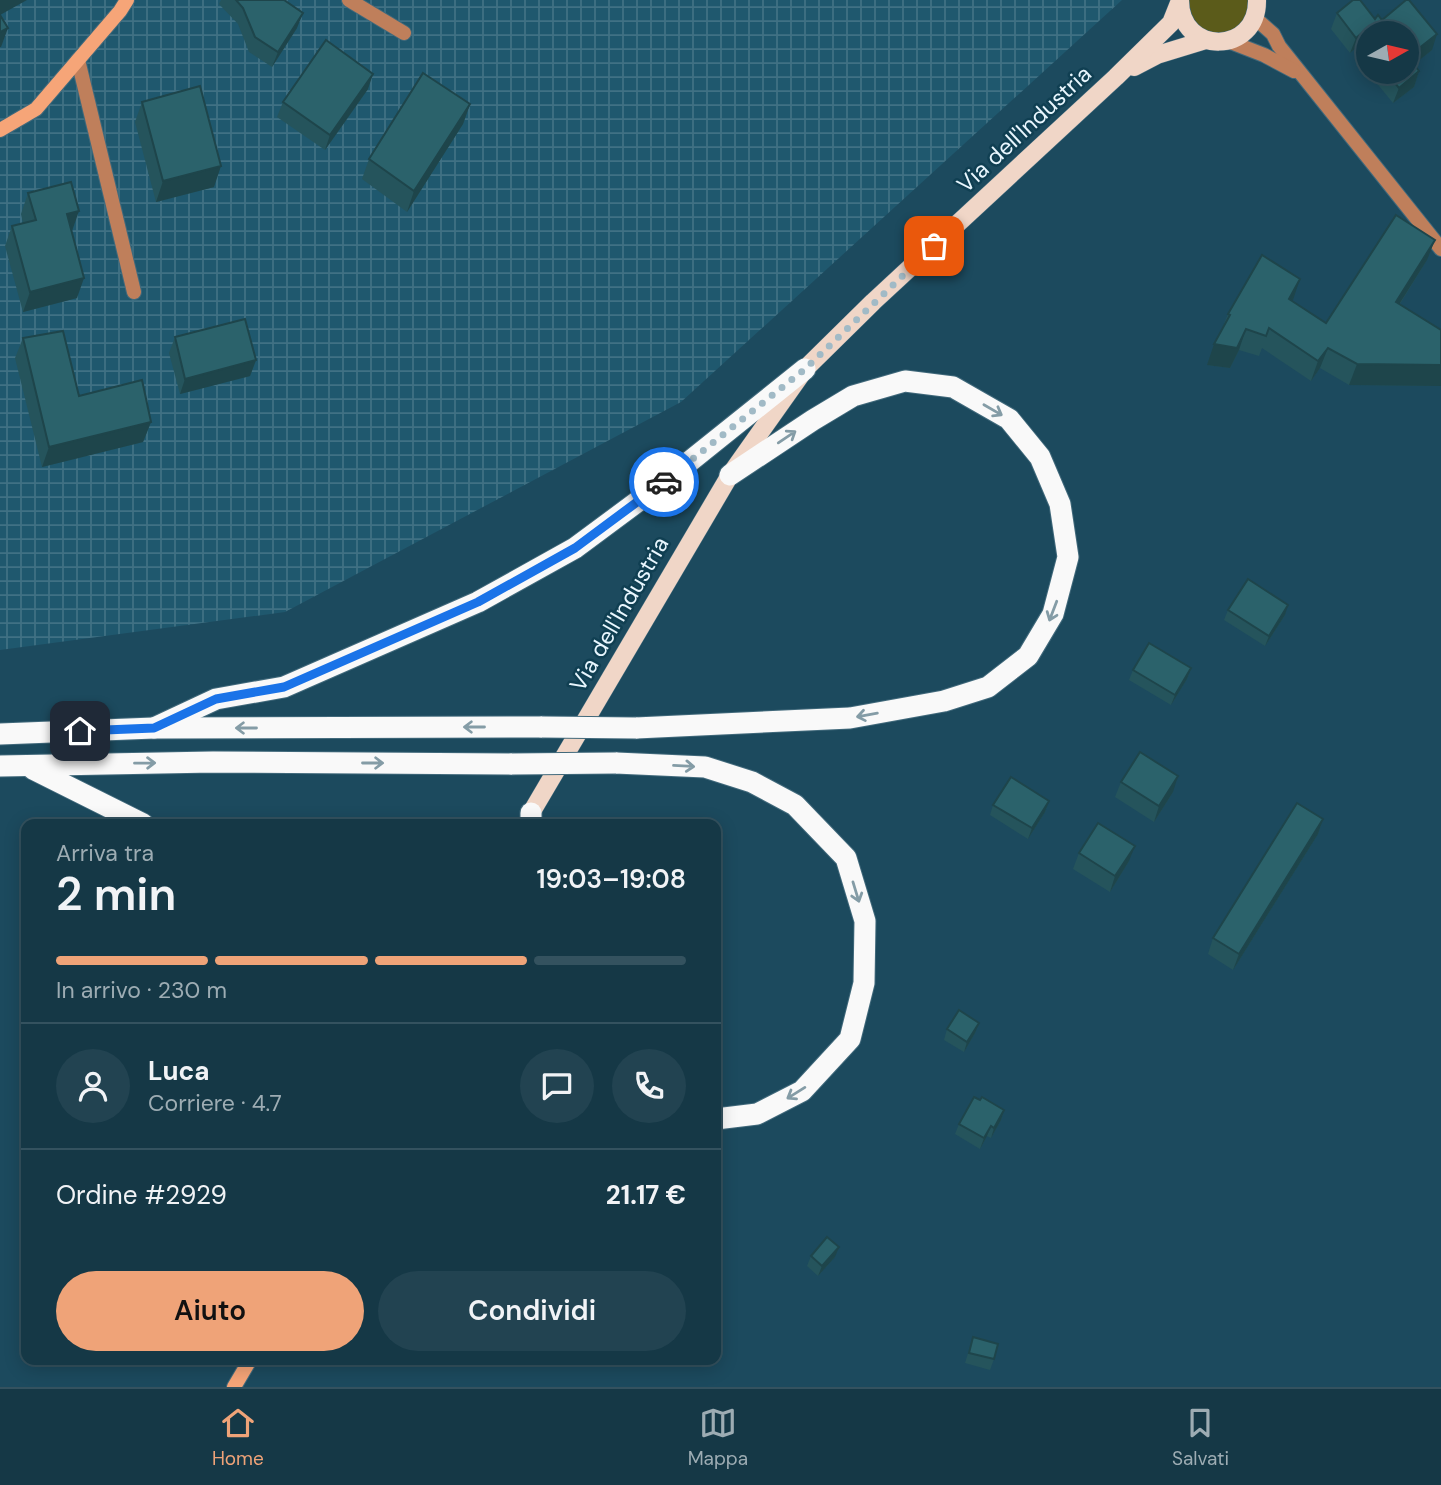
<!DOCTYPE html>
<html lang="it">
<head>
<meta charset="utf-8">
<style>
  body { margin:0; font-family:"DM Sans",sans-serif; background:#224351; color:#f1f3f6; height:100vh; display:flex; flex-direction:column; font-size:26px; white-space:nowrap }
  * { box-sizing:border-box; margin:0 }
  p { font-size:23px; color:#9dacb3 }
  .icon { flex:none; width:38px; height:38px; fill:none; stroke:currentColor; stroke-width:2; stroke-linecap:round; stroke-linejoin:round }
  .map { position:relative; flex:1; overflow:hidden }
  .drawer { position:absolute; left:21px; top:819px; width:700px; height:546px; display:flex; flex-direction:column; background:#153846; border-radius:14px; box-shadow:0 4px 18px #0003,0 0 0 2px #34525f }
  .drawer>* { flex:none }
  .needle { width:46px; rotate:82deg }
  .buttons { position:absolute; left:1356px; top:21px; display:grid; gap:14px }
  .buttons a { display:grid; place-items:center; width:63px; height:63px; border-radius:50%; background:#153846; box-shadow:0 4px 18px #0003,0 0 0 2px #34525f; font-size:35px }
  .pin { position:absolute; display:grid; place-items:center; width:60px; height:60px; color:#fff; margin:-30px; border-radius:14px; box-shadow:0 4px 10px #0006 }
  .courier { position:absolute; display:grid; place-items:center; width:70px; height:70px; margin:-35px; border:5px solid #1a73e8; border-radius:50%; background:#fff; color:#222; box-shadow:0 2px 9px #0007 }
  .headline em { font-style:normal; font-weight:600 }
  .headline div { display:flex; flex-direction:column-reverse }
  .headline { display:flex; align-items:center; justify-content:space-between; height:119px; padding:0 35px }
  h1 { font-size:46px; font-weight:600; line-height:52px }
  .bar { display:grid; grid-template-columns:repeat(4,1fr); gap:10px 7px; align-content:center; height:84px; padding:0 35px }
  .bar i { height:9px; border-radius:5px; background:#34525f }
  .bar .selected { background:#efa378 }
  .bar p { grid-column:span 4 }
  .line { display:flex; align-items:center; gap:18px; padding:0 35px; border-top:2px solid #34525f }
  .line div { flex:1 }
  .round { display:grid; place-items:center; flex:none; width:74px; height:74px; border-radius:37px; background:#224351 }
  .action { display:flex; gap:14px; margin-top:auto; padding:14px 35px }
  .action a { flex:1; height:80px; border-radius:42px; background:#efa378; color:#111; font-size:28px; font-weight:600; line-height:80px; text-align:center }
  .action a+a { background:#224351; color:#f1f3f6 }
  .tab-bar { display:flex; justify-content:space-around; align-items:center; height:98px; border-top:2px solid #34525f; background:#153846; font-size:19px; color:#9dacb3 }
  .tab-bar a { display:grid; justify-items:center; gap:4px }
  .tab-bar .selected { color:#efa378 }
  .map>svg:first-child { display:block }
  .industrial { fill:url(#industrial-grid) }
  .green { fill:#5b5b1a }
  .lines { fill:none; stroke-linecap:round; stroke-linejoin:round }
  .street-casing { stroke:#41697b; stroke-width:16 }
  .secondary-casing { stroke:#41697b; stroke-width:16 }
  .primary-casing { stroke:#41697b; stroke-width:19 }
  .highway-casing { stroke:#41697b; stroke-width:23 }
  .street { stroke:#bf7f5b; stroke-width:14 }
  .secondary { stroke:#f6a578; stroke-width:14 }
  .primary { stroke:#f0d6c7; stroke-width:18 }
  .highway { stroke:#f9f9f9; stroke-width:21 }
  .highway-bridge-casing { stroke:#41697b; stroke-width:23; stroke-linecap:butt }
  .highway-bridge { stroke:#f9f9f9; stroke-width:21 }
  .wall { fill:#25545c }
  .shaded-wall { fill:#1e454b }
  .building { fill:#2b626b; stroke:#1e454b; stroke-width:2 }
  .oneway { stroke:#849ca6 }
  .done { stroke:#a1bac6; stroke-width:7; stroke-dasharray:0 12.6 }
  .route { stroke:#1a73e8; stroke-width:9 }
  .labels { text-anchor:middle; dominant-baseline:central; stroke-width:5; stroke-linejoin:round; paint-order:stroke }
  .street-label { font-size:23px; fill:#e8f6fe; stroke:#103f52 }
</style>
</head>
<body>
<div class="map">
<svg width="1441" height="1387" viewBox="0 0 1441 1387">
  <defs>
    <pattern id="industrial-grid" width="8" height="8" patternUnits="userSpaceOnUse" patternTransform="scale(1.75)"><rect width="8" height="8" fill="#1f586e"/><path d="M0 4h8M4 0v8" fill="none" stroke="#407184"/></pattern>
  </defs>
  <rect width="100%" height="100%" fill="#1c4a5e"/>
  <!-- industrial -->
  <path class="industrial" d="M0 0H1122L681 402 285 612 0 650Z"/>
  <!-- green -->
  <path class="green" d="M1189 0H1251L1245 23C1240 26 1235 30 1230 32 1208 41 1189 21 1189 0Z"/>
  <g class="lines">
    <defs>
      <g id="street">
        <path d="M349 0 404 33"/>
        <path d="M1255 18 1273 34 1279 46 1441 249"/>
        <path d="M1228 41 1264 55 1294 71"/>
        <path d="M78 60 134 292"/>
      </g>
      <g id="secondary">
        <path d="M0 130 36 109 120 11 127 0"/>
        <path d="M234 1387 250 1360"/>
      </g>
      <g id="primary">
        <path d="M1180 0C1180 56 1258 55 1257 0"/>
        <path d="M1134 67 1157 55 1206 40"/>
        <path d="M531 813 730 475 805 369 873 302 1116 77 1171 23 1179 3"/>
      </g>
      <g id="highway">
        <path d="M154 728 216 699 284 687 478 602 575 548 664 482 805 369"/>
        <path d="M636 728 850 718 944 701 988 687 1028 656 1053 614 1068 557 1060 504 1040 457 1009 419 953 387 905 381 853 396 813 420 730 475"/>
        <path d="M0 734 154 728 542 727"/>
        <path d="M616 763 705 767 752 782 795 805 846 858 865 921 864 983 850 1039 802 1091 757 1114 716 1119"/>
        <path d="M0 766 213 762 512 764"/>
        <path d="M33 769 143 824"/>
        <path d="M531 824V813"/>
      </g>
    </defs>
    <!-- street casing -->
    <use href="#street" class="street-casing"/>
    <!-- secondary casing -->
    <use href="#secondary" class="secondary-casing"/>
    <!-- primary casing -->
    <use href="#primary" class="primary-casing"/>
    <!-- highway casing -->
    <use href="#highway" class="highway-casing"/>
    <!-- street -->
    <use href="#street" class="street"/>
    <!-- secondary -->
    <use href="#secondary" class="secondary"/>
    <!-- primary -->
    <use href="#primary" class="primary"/>
    <!-- highway -->
    <use href="#highway" class="highway"/>
    <defs>
      <g id="highway-bridge">
        <path d="M542 727 636 728"/>
        <path d="M512 764 616 763"/>
      </g>
    </defs>
    <!-- highway-bridge casing -->
    <use href="#highway-bridge" class="highway-bridge-casing"/>
    <!-- highway-bridge -->
    <use href="#highway-bridge" class="highway-bridge"/>
  </g>
  <!-- wall -->
  <g class="wall">
    <path d="M221 0H284L297 28 272 67 249 52 238 24 219 4Z"/>
    <path d="M1337 13 1382 20 1432 50 1414 64 1419 71 1414 87 1393 103 1375 81 1378 75 1375 72H1407L1368 33V63L1356 48 1350 53 1331 29Z"/>
    <path d="M368 89 325 150 277 117 283 102Z"/>
    <path d="M142 102 214 187 156 202 135 122Z"/>
    <path d="M470 104 463 124 407 212 362 179 369 159Z"/>
    <path d="M28 193 72 231 77 298 23 312 5 246 12 226 23 223 21 214Z"/>
    <path d="M1427 260 1400 304 1441 330V386L1349 385 1320 368 1311 381 1262 348 1259 356 1239 350 1230 368 1207 365 1228 314 1292 301 1326 323Z"/>
    <path d="M175 337 256 360 250 376 180 394 169 353Z"/>
    <path d="M23 338 79 396 151 422 143 442 42 467 15 358Z"/>
    <path d="M1228 610 1285 615 1265 646 1224 620Z"/>
    <path d="M1191 668 1187 679 1171 705 1129 680 1133 670Z"/>
    <path d="M1121 782 1173 792 1154 822 1115 797Z"/>
    <path d="M1049 801 1045 812 1028 839 990 815 993 805Z"/>
    <path d="M1323 819 1318 834 1233 970 1208 954 1213 938Z"/>
    <path d="M1079 853 1129 861 1110 892 1073 869Z"/>
    <path d="M979 1023 975 1033 964 1052 944 1040 947 1029Z"/>
    <path d="M980 1100 1004 1110 1001 1120 991 1138 987 1136 980 1149 955 1134 959 1124Z"/>
    <path d="M811 1256 835 1257 818 1276 807 1266Z"/>
    <path d="M973 1337 994 1359 990 1370 965 1363Z"/>
  </g>
  <!-- shaded-wall -->
  <g class="shaded-wall">
    <path d="M0 0H27L0 15Z"/>
    <path d="M303 13 297 28 272 67 278 52Z"/>
    <path d="M8 28 1 47H0V32Z"/>
    <path d="M1362 33 1356 48 1350 53 1356 38Z"/>
    <path d="M1437 34 1432 50 1407 70 1408 57Z"/>
    <path d="M1419 71 1414 87 1393 103 1399 88Z"/>
    <path d="M373 74 368 89 325 150 330 135Z"/>
    <path d="M470 104 463 124 407 212 414 191Z"/>
    <path d="M221 166 214 187 156 202 163 181Z"/>
    <path d="M79 211 72 231 67 214Z"/>
    <path d="M1435 240 1427 260 1388 322 1396 302Z"/>
    <path d="M84 278 77 298 23 312 30 292Z"/>
    <path d="M1300 279 1293 300 1281 319 1289 299Z"/>
    <path d="M1246 329 1239 350 1230 368 1207 365 1214 344Z"/>
    <path d="M1328 348 1320 368 1311 381 1318 361Z"/>
    <path d="M256 360 250 376 180 394 185 379Z"/>
    <path d="M1357 364 1441 365V386L1349 385Z"/>
    <path d="M151 422 143 442 42 467 49 447Z"/>
    <path d="M1288 605 1285 615 1265 646 1269 636Z"/>
    <path d="M1191 668 1187 679 1171 705 1175 695Z"/>
    <path d="M1178 776 1173 792 1154 822 1159 806Z"/>
    <path d="M1049 801 1045 812 1028 839 1032 828Z"/>
    <path d="M1323 819 1318 834 1233 970 1239 954Z"/>
    <path d="M1135 846 1129 861 1110 892 1115 876Z"/>
    <path d="M979 1023 975 1033 964 1052 967 1042Z"/>
    <path d="M1004 1110 1001 1120 991 1138 994 1128Z"/>
    <path d="M991 1126 987 1136 980 1149 984 1138Z"/>
    <path d="M839 1247 835 1257 818 1276 822 1266Z"/>
  </g>
  <!-- building -->
  <g class="building">
    <path d="M236 0H284L303 13 278 52 255 37 243 8Z"/>
    <path d="M1353 0H1360L1375 19 1378 15 1382 20 1406 0H1409L1437 34 1408 57 1419 71 1399 88 1386 72H1407V33H1368V41L1362 33 1356 38 1337 13Z"/>
    <path d="M0 15 8 28 0 32Z"/>
    <path d="M326 40 373 74 330 135 283 102Z"/>
    <path d="M423 73 470 104 414 191 369 159Z"/>
    <path d="M200 86 221 166 163 181 142 102Z"/>
    <path d="M71 182 79 211 67 214 84 278 30 292 12 226 36 220 28 193Z"/>
    <path d="M1396 215 1435 240 1396 302 1441 330V365L1357 364 1328 348 1318 361 1269 328 1266 336 1246 329 1237 348 1214 344 1230 315 1228 314 1262 255 1300 279 1289 299 1326 323Z"/>
    <path d="M245 319 256 360 185 379 175 337Z"/>
    <path d="M63 331 79 396 142 380 151 422 49 447 23 338Z"/>
    <path d="M1248 579 1288 605 1269 636 1228 610Z"/>
    <path d="M1149 643 1191 668 1175 695 1133 670Z"/>
    <path d="M1140 752 1178 776 1159 806 1121 782Z"/>
    <path d="M1011 777 1049 801 1032 828 993 805Z"/>
    <path d="M1297 803 1323 819 1239 954 1213 938Z"/>
    <path d="M1098 823 1135 846 1115 876 1079 853Z"/>
    <path d="M959 1010 979 1023 967 1042 947 1029Z"/>
    <path d="M974 1097 980 1100 982 1097 1004 1110 994 1128 991 1126 984 1138 959 1124Z"/>
    <path d="M827 1237 839 1247 822 1266 811 1256Z"/>
    <path d="M973 1337 998 1344 994 1359 969 1353Z"/>
  </g>
  <!-- one-way arrows -->
  <defs><path id="oneway-shaft" d="M-6 0H5M1.5-3L5.5 0L1.5 3" fill="none" stroke-width="1.6" stroke-linecap="round" stroke-linejoin="round" transform="scale(1.75)"/></defs>
  <g class="oneway">
    <use href="#oneway-shaft" transform="translate(993 410) rotate(30)"/>
    <use href="#oneway-shaft" transform="translate(787 437) rotate(-34)"/>
    <use href="#oneway-shaft" transform="translate(1053 611) rotate(111)"/>
    <use href="#oneway-shaft" transform="translate(867 715) rotate(170)"/>
    <use href="#oneway-shaft" transform="translate(474 727) rotate(180)"/>
    <use href="#oneway-shaft" transform="translate(246 728) rotate(180)"/>
    <use href="#oneway-shaft" transform="translate(145 763) rotate(-1)"/>
    <use href="#oneway-shaft" transform="translate(373 763)"/>
    <use href="#oneway-shaft" transform="translate(684 766) rotate(3)"/>
    <use href="#oneway-shaft" transform="translate(856 892) rotate(73)"/>
    <use href="#oneway-shaft" transform="translate(796 1093) rotate(148)"/>
  </g>
  <g class="lines">
    <!-- done -->
    <path class="done" d="M664 482 805 369 934 246"/>
    <!-- route -->
    <path class="route" d="M80 731 154 728 216 699 284 687 478 602 575 548 664 482"/>
  </g>
  <g class="labels">
    <!-- street labels -->
    <g class="street-label">
      <text transform="translate(1024 129) rotate(-43)">Via dell'Industria</text>
      <text transform="translate(619 614) rotate(-60)">Via dell'Industria</text>
    </g>
  </g>
</svg>
<div class="buttons">
<a><svg class="needle" viewBox="-14 -14 28 28"><path d="M0-13l5 13h-10z" fill="#e53935"/><path d="M0 13l5-13h-10z" fill="#9dacb3"/></svg></a>
</div>
<div class="pin" style="left:934px;top:246px;background:#ea580c"><svg class="icon" aria-label="bag" viewBox="0 0 24 24"><path d="M5 8h14l-1 12H6zM9 8a3 3 0 0 1 6 0"/></svg></div>
<div class="pin" style="left:80px;top:731px;background:#1f2937"><svg class="icon" aria-label="home" viewBox="0 0 24 24"><path d="M3 11l9-7 9 7M6 9v11h12V9"/></svg></div>
<div class="courier" style="left:664px;top:482px"><svg class="icon" aria-label="car" viewBox="0 0 24 24"><path d="M5 17H2v-5l4-1 3-4h7l3 4 3 1v5h-3M9 17h6M6 11h13"/><circle cx="7" cy="17" r="2"/><circle cx="17" cy="17" r="2"/></svg></div>
<section class="drawer">
<div class="headline"><div><h1>2 min</h1><p>Arriva tra</p></div><em>19:03–19:08</em></div>
<div class="bar"><i class="selected"></i><i class="selected"></i><i class="selected"></i><i></i><p>In arrivo · 230 m</p></div>
<div class="line" style="height:126px"><a class="round"><svg class="icon" aria-label="person" viewBox="0 0 24 24"><circle cx="12" cy="8" r="4"/><path d="M4 21q1-7 8-7t8 7"/></svg></a><div><b>Luca</b><p>Corriere · 4.7</p></div><a class="round"><svg class="icon" aria-label="chat" viewBox="0 0 24 24"><path d="M4 5h16v11H9l-5 4z"/></svg></a><a class="round"><svg class="icon" aria-label="phone" viewBox="0 0 24 24"><path d="M5 4h4l2 5-3 2q2 4 5 5l2-3 5 2v4C11 20 4 13 5 4z"/></svg></a></div>
<div class="line" style="height:91px"><div>Ordine #2929</div><b>21.17 €</b></div>
<div class="action"><a>Aiuto</a><a>Condividi</a></div>
</section>
</div>
<nav class="tab-bar">
<a class="selected"><svg class="icon" aria-label="home" viewBox="0 0 24 24"><path d="M3 11l9-7 9 7M6 9v11h12V9"/></svg>Home</a>
<a><svg class="icon" aria-label="map" viewBox="0 0 24 24"><path d="M3 6l6-2 6 2 6-2v14l-6 2-6-2-6 2zM9 4v14M15 6v14"/></svg>Mappa</a>
<a><svg class="icon" aria-label="saved" viewBox="0 0 24 24"><path d="M7 4h10v16l-5-4-5 4z"/></svg>Salvati</a>
</nav>
</body>
</html>
